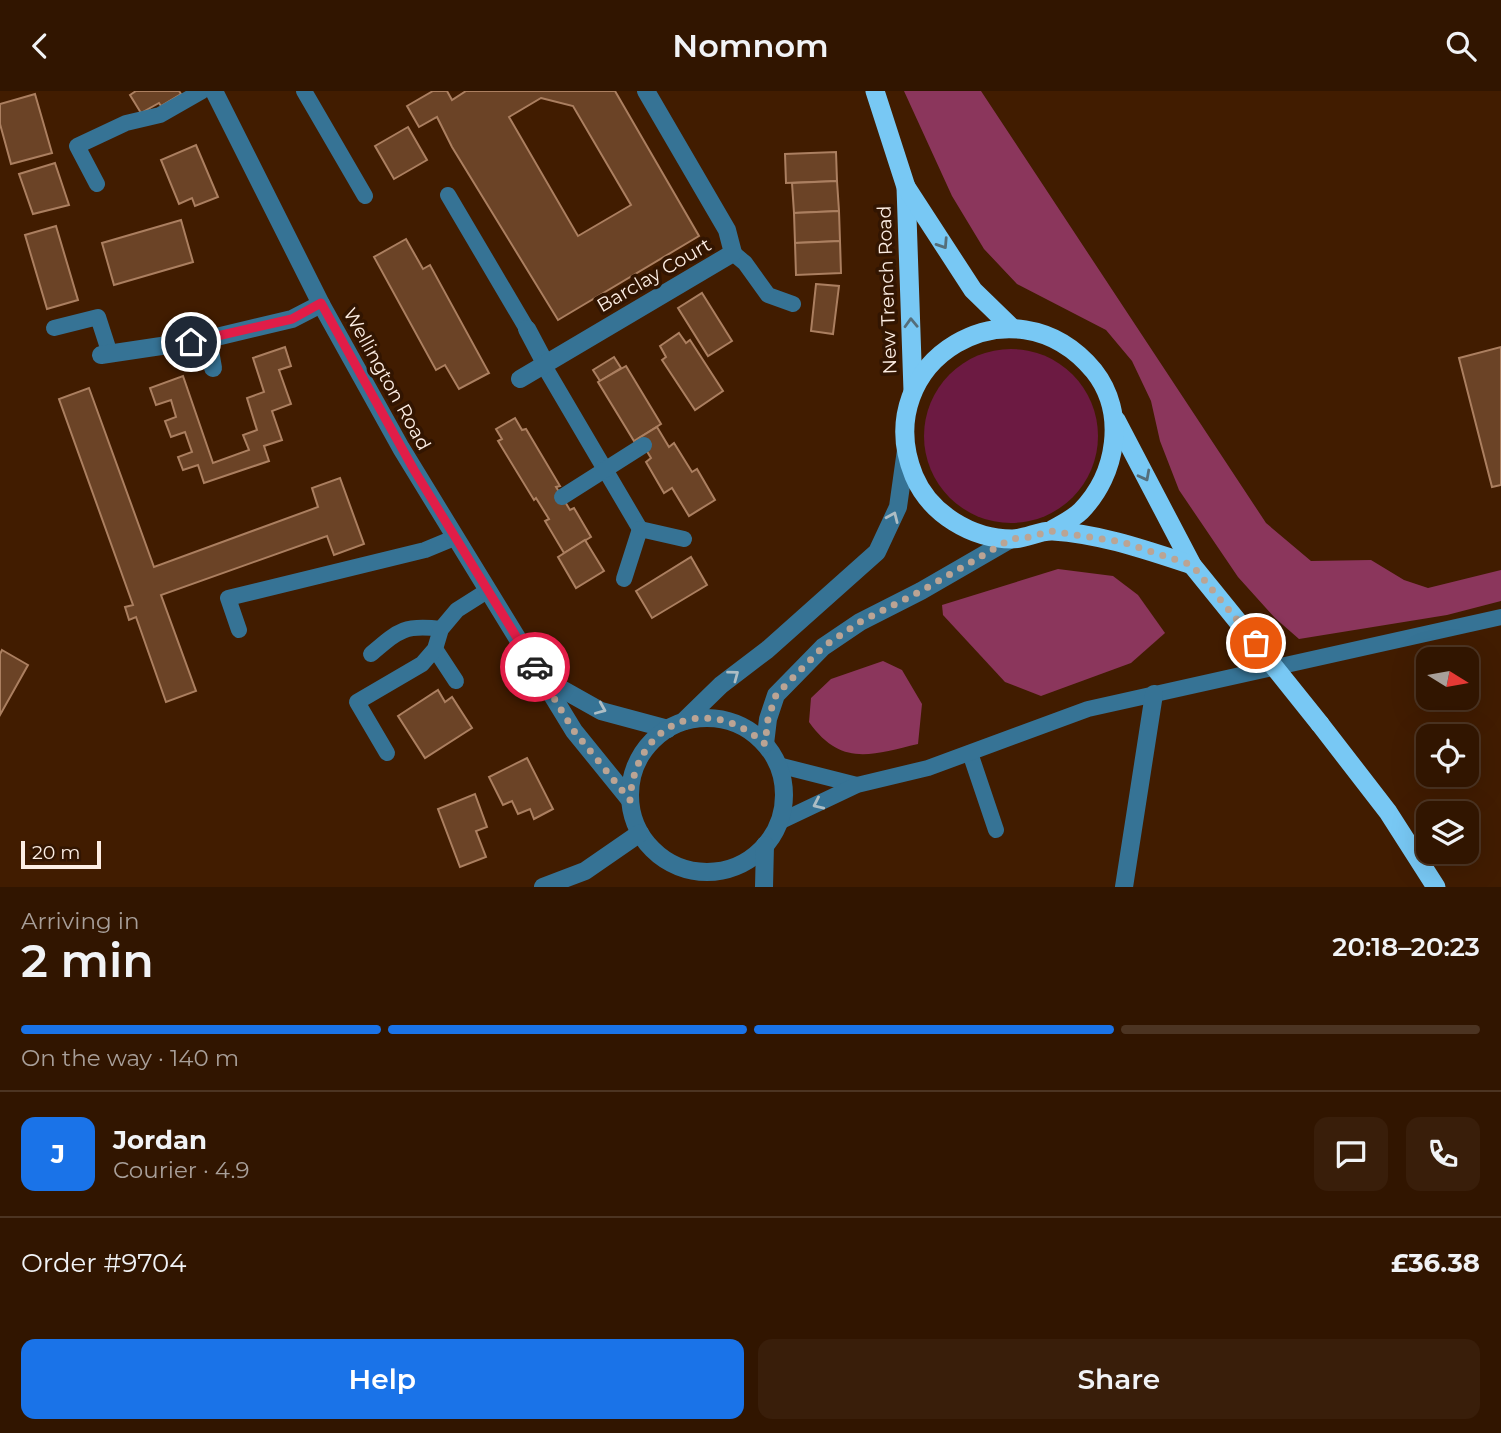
<!DOCTYPE html>
<html lang="en">
<head>
<meta charset="utf-8">
<style>
  body { margin:0; font-family:Montserrat,sans-serif; background:#391e0a; color:#f1f3f6; height:100vh; display:flex; flex-direction:column; font-size:26px; white-space:nowrap }
  * { box-sizing:border-box; margin:0 }
  p { font-size:23px; color:#a89f99 }
  .icon { flex:none; width:38px; height:38px; fill:none; stroke:currentColor; stroke-width:2; stroke-linecap:round; stroke-linejoin:round }
  .map { position:relative; height:796px; overflow:hidden }
  .details { display:flex; flex-direction:column; background:#311500; flex:1 }
  .details>* { flex:none }
  .needle { width:46px; rotate:101deg }
  .tools { position:absolute; left:1416px; top:556px; display:grid; gap:14px }
  .tools a { display:grid; place-items:center; width:63px; height:63px; border-radius:14px; background:#311500; box-shadow:0 7px 28px #0002,0 0 0 2px #4c3422; font-size:35px }
  .scale { position:absolute; left:21px; bottom:18px; width:80px; box-sizing:border-box; padding-left:7px; border:4px solid #fdeee4; border-top:0; font-size:19px; line-height:24px; white-space:nowrap; color:#fdeee4; -webkit-text-stroke:5px #321501; paint-order:stroke }
  .pin { position:absolute; display:grid; place-items:center; width:60px; height:60px; color:#fff; margin:-30px; border:4px solid #fff; border-radius:50%; box-shadow:0 2px 7px #0007 }
  .courier { position:absolute; display:grid; place-items:center; width:70px; height:70px; margin:-35px; border:5px solid #e11d48; border-radius:50%; background:#fff; color:#222; box-shadow:0 2px 9px #0007 }
  .overview em { font-style:normal; font-weight:600 }
  .overview div { display:flex; flex-direction:column-reverse }
  .overview { display:flex; align-items:center; justify-content:space-between; height:119px; padding:0 21px }
  h1 { font-size:46px; font-weight:600; line-height:52px }
  .bar { display:grid; grid-template-columns:repeat(4,1fr); gap:10px 7px; align-content:center; height:84px; padding:0 21px }
  .bar i { height:9px; border-radius:5px; background:#4c3422 }
  .bar .on { background:#1a73e8 }
  .bar p { grid-column:span 4 }
  .line { display:flex; align-items:center; gap:18px; padding:0 21px; border-top:2px solid #4c3422 }
  .line div { flex:1 }
  .round { display:grid; place-items:center; flex:none; width:74px; height:74px; border-radius:14px; background:#391e0a }
  .action { display:flex; gap:14px; margin-top:auto; padding:14px 21px }
  .action a { flex:1; height:80px; border-radius:14px; background:#1a73e8; color:#fff; font-size:28px; font-weight:600; line-height:80px; text-align:center }
  .action a+a { background:#391e0a; color:#f1f3f6 }
  header { display:flex; justify-content:space-between; align-items:center; height:91px; padding:0 21px; background:#311500; font-size:32px; font-weight:600 }
  .map>svg:first-child { display:block }
  .green { fill:#6c1a42 }
  .forest { fill:#8b365c }
  .building { fill:#6b4326; stroke:#ab7f60; stroke-width:2; fill-rule:evenodd }
  .lines { fill:none; stroke-linecap:round; stroke-linejoin:round }
  .service { stroke:#367395; stroke-width:16 }
  .minor { stroke:#367395; stroke-width:18 }
  .tertiary { stroke:#367395; stroke-width:18 }
  .trunk { stroke:#78c8f4; stroke-width:19 }
  .trunk-bridge { stroke:#78c8f4; stroke-width:19 }
  .oneway { stroke:#556e7a }
  .oneway2 { stroke:#adbdc4 }
  .done { stroke:#bba494; stroke-width:7; stroke-dasharray:0 12.6 }
  .route { stroke:#e11d48; stroke-width:9 }
  .labels { text-anchor:middle; dominant-baseline:central; stroke-width:7; stroke-linejoin:round; paint-order:stroke }
  .street-label { font-size:19px; fill:#fdeee4; stroke:#321501 }
</style>
</head>
<body>
<header><svg class="icon" aria-label="back" viewBox="0 0 24 24"><path d="M15 5l-7 7 7 7"/></svg>Nomnom<svg class="icon" aria-label="search" viewBox="0 0 24 24"><circle cx="10" cy="10" r="6"/><path d="M15 15l6 6"/></svg></header>
<div class="map">
<svg width="1501" height="796" viewBox="0 0 1501 796">
  <rect width="100%" height="100%" fill="#411c00"/>
  <!-- green -->
  <circle class="green" cx="1011" cy="345" r="87"/>
  <!-- forest -->
  <g class="forest">
    <path d="M904 0H981L1266 432 1311 470 1371 469 1404 489 1428 497 1501 479V510L1447 524 1299 548 1275 527 1238 486 1179 399 1160 350 1151 310 1132 270 1106 239 1017 193 984 158 952 105Z"/>
    <path d="M1058 478 1113 485 1138 504 1165 542 1131 572 1041 605 1005 591 943 524 942 514Z"/>
    <path d="M883 570 902 579 922 613 918 653C871 664 841 676 809 631L811 607 831 588Z"/>
  </g>
  <!-- building -->
  <g class="building">
    <path d="M136 0H179L181 3 161 15 159 12 141 22 130 4Z"/>
    <path d="M433 0H447L452 9 466 0H615L699 145 558 229 452 56 437 26 419 36 407 15ZM541 7 573 15 631 114 578 145 509 26Z"/>
    <path d="M35 3 52 62 11 73 0 33V13Z"/>
    <path d="M408 36 427 69 394 88 375 55Z"/>
    <path d="M196 54 218 106 195 115 192 107 179 113 161 69Z"/>
    <path d="M836 61 837 90 786 92 785 63Z"/>
    <path d="M55 72 69 114 33 123 19 83Z"/>
    <path d="M837 90 839 120 794 122 792 92Z"/>
    <path d="M839 120 840 150 795 152 794 122Z"/>
    <path d="M181 129 193 171 114 194 102 152Z"/>
    <path d="M56 135 78 209 47 218 25 144Z"/>
    <path d="M406 148 423 178 430 174 489 282 459 298 445 274 436 279 374 166Z"/>
    <path d="M840 150 841 182 796 184 795 152Z"/>
    <path d="M816 193 839 195 833 243 811 240Z"/>
    <path d="M702 202 732 250 708 265 678 217Z"/>
    <path d="M679 242 686 252 690 249 723 300 695 319 662 269 666 266 660 255Z"/>
    <path d="M285 256 291 275 279 279 291 313 272 320 282 349 264 355 269 370 204 392 198 374 183 379 178 366 192 361 185 341 171 346 165 330 176 326 171 309 156 314 150 297 183 285 213 372 249 359 243 344 257 339 247 307 264 301 253 267Z"/>
    <path d="M1501 256V394L1492 396 1459 267Z"/>
    <path d="M614 266 621 277 600 290 593 279Z"/>
    <path d="M626 275 661 333 634 350 598 291Z"/>
    <path d="M89 297 154 476 318 416 312 397 340 387 364 453 334 464 327 445 161 504 196 600 166 611 136 526 129 529 125 516 133 514 59 308Z"/>
    <path d="M515 327 522 339 526 338 560 395 556 396 570 419 574 417 591 446 564 462 545 430 549 428 536 407 534 409 498 350 502 348 496 338Z"/>
    <path d="M657 336 669 356 674 352 692 381 697 378 715 409 689 425 672 397 664 402 646 371 651 367 639 347Z"/>
    <path d="M585 449 604 480 576 497 558 466Z"/>
    <path d="M691 466 707 494 652 527 636 500Z"/>
    <path d="M2 559 28 574 0 624V563Z"/>
    <path d="M438 599 445 611 452 606 472 637 425 667 398 625Z"/>
    <path d="M527 667 553 718 534 728 530 718 518 723 512 710 503 714 489 686Z"/>
    <path d="M475 703 487 736 476 740 486 766 460 776 438 718Z"/>
  </g>
  <g class="lines">
    <!-- service -->
    <g class="service">
      <path d="M304 0 365 105"/>
      <path d="M97 93 77 55 126 32 160 24 202 0"/>
      <path d="M448 104 527 238"/>
      <path d="M733 162 745 172 768 204 793 213"/>
      <path d="M54 237 98 226 110 263"/>
      <path d="M543 273 640 438"/>
      <path d="M562 406 644 354"/>
      <path d="M624 488 640 438 684 448"/>
      <path d="M239 539 228 507 425 459 454 447"/>
      <path d="M435 558 456 590"/>
      <path d="M371 563C398 540 404 533 441 538"/>
      <path d="M387 662 357 611 422 573 435 558 441 538 457 519 487 500"/>
      <path d="M970 662 996 739"/>
      <path d="M778 674 857 694"/>
      <path d="M779 731 857 694 928 677 1088 618 1501 526"/>
    </g>
    <!-- minor -->
    <g class="minor">
      <path d="M527 238 545 272"/>
      <path d="M208 248 213 277"/>
      <path d="M101 264 208 248 292 228 321 213"/>
      <path d="M520 288 733 162 727 139 646 0"/>
      <path d="M1124 796 1154 603"/>
    </g>
    <!-- tertiary -->
    <g class="tertiary">
      <path d="M214 0 321 213 401 357 574 640 630 709"/>
      <path d="M544 588 601 620 668 638"/>
      <circle cx="707" cy="704" r="77"/>
      <path d="M684 630 721 594 767 559 877 461 898 416 906 359"/>
      <path d="M765 653 768 628 776 604 823 556 860 531 921 500 1011 448"/>
      <path d="M543 796 585 780 640 742"/>
      <path d="M764 796 765 754"/>
    </g>
    <!-- trunk -->
    <g class="trunk">
      <path d="M875 0 906 96 913 300"/>
      <path d="M906 96 973 199 1012 237"/>
      <path d="M1116 329 1192 474 1239 532"/>
      <path d="M1050 440C1060 434 1073 428 1081 420 1117 383 1127 322 1094 280 1013 182 867 270 914 385 930 423 972 448 1012 448 1026 448 1040 439 1053 440 1101 443 1146 459 1192 474"/>
      <path d="M1320 633 1388 721 1436 796"/>
    </g>
    <!-- trunk-bridge -->
    <path class="trunk-bridge" d="M1239 532 1320 633"/>
  </g>
  <!-- one-way arrows -->
  <defs><path id="oneway-chevron" d="M-2-3.5L2.5 0L-2 3.5" fill="none" stroke-width="1.6" stroke-linecap="round" stroke-linejoin="round" transform="scale(1.75)"/></defs>
  <g class="oneway">
    <use href="#oneway-chevron" transform="translate(943 153) rotate(57)"/>
    <use href="#oneway-chevron" transform="translate(911 232) rotate(-92)"/>
    <use href="#oneway-chevron" transform="translate(1145 385) rotate(62)"/>
  </g>
  <g class="oneway2">
    <use href="#oneway-chevron" transform="translate(893 426) rotate(-66)"/>
    <use href="#oneway-chevron" transform="translate(734 584) rotate(-37)"/>
    <use href="#oneway-chevron" transform="translate(601 618) rotate(23)"/>
    <use href="#oneway-chevron" transform="translate(818 713) rotate(155)"/>
  </g>
  <g class="lines">
    <!-- done -->
    <path class="done" d="M535 576 574 640 630 709C635 631 707 601 765 653L768 628 776 604 823 556 860 531 921 500 1011 448 1031 446 1050 440 1122 451 1192 474 1256 552"/>
    <!-- route -->
    <path class="route" d="M191 251 292 228 321 212 414 379 535 576"/>
  </g>
  <g class="labels">
    <!-- street labels -->
    <g class="street-label">
      <text transform="translate(654 184) rotate(-30)">Barclay Court</text>
      <text transform="translate(887 199) rotate(-92)">New Trench Road</text>
      <text transform="translate(387 288) rotate(61)">Wellington Road</text>
    </g>
  </g>
</svg>
<div class="tools">
<a><svg class="needle" viewBox="-14 -14 28 28"><path d="M0-13l5 13h-10z" fill="#e53935"/><path d="M0 13l5-13h-10z" fill="#a89f99"/></svg></a>
<a><svg class="icon" aria-label="locate" viewBox="0 0 24 24"><circle cx="12" cy="12" r="6"/><path d="M12 2v4M12 18v4M2 12h4M18 12h4"/></svg></a>
<a><svg class="icon" aria-label="layers" viewBox="0 0 24 24"><path d="M12 4l9 5-9 5-9-5zM3 14l9 5 9-5"/></svg></a>
</div>
<div class="scale">20 m</div>
<div class="pin" style="left:1256px;top:552px;background:#ea580c"><svg class="icon" aria-label="bag" viewBox="0 0 24 24"><path d="M5 8h14l-1 12H6zM9 8a3 3 0 0 1 6 0"/></svg></div>
<div class="pin" style="left:191px;top:251px;background:#1f2937"><svg class="icon" aria-label="home" viewBox="0 0 24 24"><path d="M3 11l9-7 9 7M6 9v11h12V9"/></svg></div>
<div class="courier" style="left:535px;top:576px"><svg class="icon" aria-label="car" viewBox="0 0 24 24"><path d="M5 17H2v-5l4-1 3-4h7l3 4 3 1v5h-3M9 17h6M6 11h13"/><circle cx="7" cy="17" r="2"/><circle cx="17" cy="17" r="2"/></svg></div>
</div>
<section class="details">
<div class="overview"><div><h1>2 min</h1><p>Arriving in</p></div><em>20:18–20:23</em></div>
<div class="bar"><i class="on"></i><i class="on"></i><i class="on"></i><i></i><p>On the way · 140 m</p></div>
<div class="line" style="height:126px"><b class="round" style="background:#1a73e8;color:#fff">J</b><div><b>Jordan</b><p>Courier · 4.9</p></div><a class="round"><svg class="icon" aria-label="chat" viewBox="0 0 24 24"><path d="M4 5h16v11H9l-5 4z"/></svg></a><a class="round"><svg class="icon" aria-label="phone" viewBox="0 0 24 24"><path d="M5 4h4l2 5-3 2q2 4 5 5l2-3 5 2v4C11 20 4 13 5 4z"/></svg></a></div>
<div class="line" style="height:91px"><div>Order #9704</div><b>£36.38</b></div>
<div class="action"><a>Help</a><a>Share</a></div>
</section>
</body>
</html>
